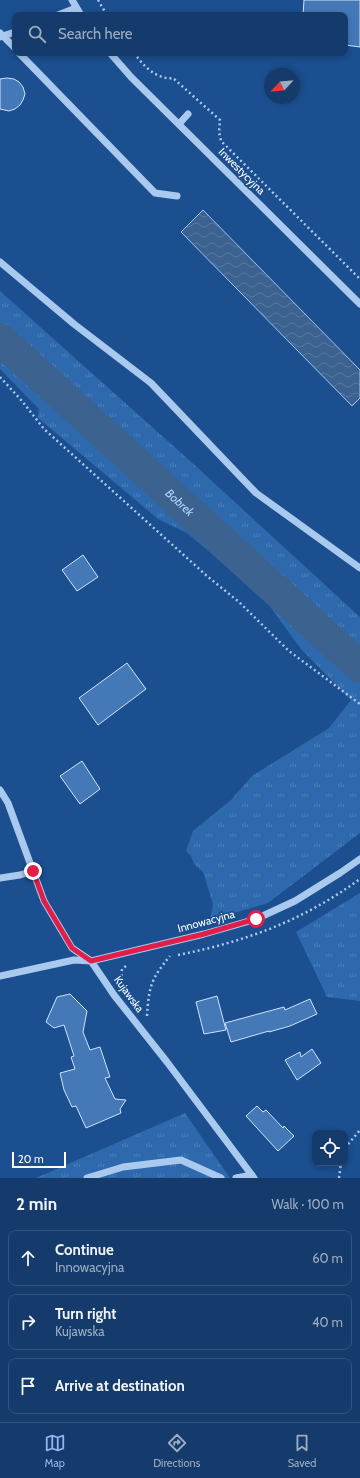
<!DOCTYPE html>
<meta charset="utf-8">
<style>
body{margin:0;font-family:Cabin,sans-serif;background:#214673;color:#f1f3f6}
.controls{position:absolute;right:12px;bottom:12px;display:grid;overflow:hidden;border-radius:8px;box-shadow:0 2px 6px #0003}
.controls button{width:36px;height:36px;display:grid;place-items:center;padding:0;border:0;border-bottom:1px solid #33557e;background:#143b6b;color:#f1f3f6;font:20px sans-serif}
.compass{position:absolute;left:264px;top:68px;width:36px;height:36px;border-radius:50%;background:#143b6b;box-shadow:0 2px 6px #0003;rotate:244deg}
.scale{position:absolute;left:12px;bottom:10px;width:54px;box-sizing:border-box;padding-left:4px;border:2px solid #fff;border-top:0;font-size:11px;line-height:14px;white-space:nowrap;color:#fff;-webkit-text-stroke:3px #1b4f8f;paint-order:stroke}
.stop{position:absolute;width:12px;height:12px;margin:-9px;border:3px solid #e11d48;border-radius:50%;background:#fff}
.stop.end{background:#e11d48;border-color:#fff;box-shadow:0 1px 4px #0008}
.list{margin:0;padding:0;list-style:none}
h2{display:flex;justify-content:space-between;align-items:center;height:52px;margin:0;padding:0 16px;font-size:17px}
h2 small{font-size:13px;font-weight:400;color:#9dadc1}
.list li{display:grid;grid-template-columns:26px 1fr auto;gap:12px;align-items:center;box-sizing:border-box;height:56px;margin:0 8px 8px;padding:0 8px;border:1px solid #33557e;border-radius:8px}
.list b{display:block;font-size:15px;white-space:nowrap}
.list p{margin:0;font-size:13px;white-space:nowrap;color:#9dadc1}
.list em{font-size:13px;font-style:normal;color:#9dadc1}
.icon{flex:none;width:22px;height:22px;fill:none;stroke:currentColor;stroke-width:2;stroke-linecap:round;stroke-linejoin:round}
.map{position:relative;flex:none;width:360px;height:1178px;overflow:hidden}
.search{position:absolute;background:#143b6b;box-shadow:0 2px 6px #0003;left:12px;right:12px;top:12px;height:44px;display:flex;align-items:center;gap:10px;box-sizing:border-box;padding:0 14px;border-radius:8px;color:#9dadc1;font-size:15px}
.sheet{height:244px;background:#143b6b}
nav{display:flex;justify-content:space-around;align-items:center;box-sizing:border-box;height:56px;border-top:1px solid #33557e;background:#143b6b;font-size:11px;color:#9dadc1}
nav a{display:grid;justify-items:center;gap:2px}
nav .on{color:#95b2f1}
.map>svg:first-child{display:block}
.grass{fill:url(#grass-tufts)}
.water{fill:url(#water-waves);stroke:#9cc4f0}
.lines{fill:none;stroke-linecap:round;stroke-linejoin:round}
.river{stroke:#3c6290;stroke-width:32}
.building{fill:#4478b7;stroke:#cfe3fa}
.path{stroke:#a9c9ee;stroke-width:2.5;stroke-dasharray:2 3;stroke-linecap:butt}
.minor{stroke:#a9c9ee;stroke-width:7}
.route{stroke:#e11d48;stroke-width:5}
.labels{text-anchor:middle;stroke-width:3.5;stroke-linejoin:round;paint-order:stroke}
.street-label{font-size:11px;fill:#fff;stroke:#1b4f8f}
.water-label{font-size:12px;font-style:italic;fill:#b5d3f5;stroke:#1b4f8f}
</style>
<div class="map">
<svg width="360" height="1178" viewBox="0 0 360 1178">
<defs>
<pattern id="grass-tufts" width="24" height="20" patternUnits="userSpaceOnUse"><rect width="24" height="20" fill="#2e69ad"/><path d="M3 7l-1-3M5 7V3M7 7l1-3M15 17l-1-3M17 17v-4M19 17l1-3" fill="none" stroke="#4d80b9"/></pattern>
<pattern id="water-waves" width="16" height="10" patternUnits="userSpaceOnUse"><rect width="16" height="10" fill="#3c6290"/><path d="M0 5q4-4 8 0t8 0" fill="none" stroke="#597aa1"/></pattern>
</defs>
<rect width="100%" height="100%" fill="#1b4f8f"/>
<path class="grass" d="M0 291 189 460 360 617V833L268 903 210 920 213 904 203 872 194 864 191 856 186 851 193 831 231 800 252 776 329 728 351 700 301 649 263 597 187 533 158 519 38 418 39 409 0 369Z
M360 893V1001L327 997 296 932Z
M185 1113 230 1178H36Z"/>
<path class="water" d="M203 210 360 370V398L352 406 181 232Z"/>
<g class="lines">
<path class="river" id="s1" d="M0 339 360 667"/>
</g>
<path class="building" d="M304 0H360V47L345 45V15H303Z
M7 78 14 79 19 82 23 87 25 94 23 100 20 105 15 109 9 111 0 109V79Z
M83 555 98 577 77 591 62 570Z
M127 663 146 689 98 725 79 698Z
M82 761 100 789 80 804 60 776Z
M70 994 87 1011 83 1032 90 1050 100 1047 110 1077 105 1078 115 1099 126 1100 120 1109 121 1113 86 1128 76 1106 72 1107 64 1090 60 1073 75 1069 71 1057 74 1056 64 1025 54 1028 46 1022 57 997Z
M217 996 226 1030 204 1034 196 1002Z
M310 999 317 1014 290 1026 269 1032V1031L231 1042 225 1023 284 1007 285 1010Z
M312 1049 321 1063 297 1080 285 1060 300 1052 301 1057Z
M257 1106 263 1112 266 1110 283 1128 284 1126 294 1136 278 1151 246 1116Z"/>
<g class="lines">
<path class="path" d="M98 0 107 15
M134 53C143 65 156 80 173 78L220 120 219 132 221 141 360 279
M0 377 22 401 44 429 207 576 239 602 289 651 360 704
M178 955C247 941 302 921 360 879
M121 981 122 969 126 966
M147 1016C149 986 151 979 170 956
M345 1148 360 1130
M339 1178 341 1163"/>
<path class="minor" d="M72 0 81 15
M58 15 76 8
M0 33 15 48
M0 37 15 32
M19 53 155 193 177 196
M110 53 131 77 360 304
M179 124 188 114
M0 262 74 324 151 383 256 493 360 568
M0 790 8 803 44 901 72 948 91 961 114 995 167 1062 254 1178
M0 878 20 875 33 871
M0 976 74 960 91 961 204 934 256 919 295 901 340 873 360 859
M87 1178 123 1167 181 1160 221 1178
M236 1178 252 1175"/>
</g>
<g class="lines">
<path class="route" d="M33 871 44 901 72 948 91 961 204 934 256 919"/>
</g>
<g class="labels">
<g class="street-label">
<text transform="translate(242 171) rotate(45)" y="4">Inwestycyjna</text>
<text transform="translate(206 921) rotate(-15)" y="4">Innowacyjna</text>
<text transform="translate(129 994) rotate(54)" y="4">Kujawska</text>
</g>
<g class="water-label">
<text dy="4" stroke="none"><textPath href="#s1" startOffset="243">Bobrek</textPath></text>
</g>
</g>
</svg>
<div class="controls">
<button><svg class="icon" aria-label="locate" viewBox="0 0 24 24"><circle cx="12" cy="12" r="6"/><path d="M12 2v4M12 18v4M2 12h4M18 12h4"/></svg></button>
</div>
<svg class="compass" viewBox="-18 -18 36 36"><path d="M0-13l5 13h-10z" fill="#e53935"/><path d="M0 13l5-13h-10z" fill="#9dadc1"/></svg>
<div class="scale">20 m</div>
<div class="stop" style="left:256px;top:919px"></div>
<div class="stop end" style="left:33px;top:871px"></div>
<div class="search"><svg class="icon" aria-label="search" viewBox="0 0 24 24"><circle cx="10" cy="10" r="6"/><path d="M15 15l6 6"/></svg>Search here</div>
</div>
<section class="sheet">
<h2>2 min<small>Walk · 100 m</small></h2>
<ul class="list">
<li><svg class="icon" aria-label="ahead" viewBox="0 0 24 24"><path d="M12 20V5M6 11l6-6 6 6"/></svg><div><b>Continue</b><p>Innowacyjna</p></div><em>60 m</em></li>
<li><svg class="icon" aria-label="right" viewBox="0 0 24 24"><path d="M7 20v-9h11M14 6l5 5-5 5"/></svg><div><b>Turn right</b><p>Kujawska</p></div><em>40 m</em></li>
<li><svg class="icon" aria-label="arrive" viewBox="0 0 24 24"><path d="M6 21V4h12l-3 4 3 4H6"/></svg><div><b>Arrive at destination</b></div></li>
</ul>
</section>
<nav>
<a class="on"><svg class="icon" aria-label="map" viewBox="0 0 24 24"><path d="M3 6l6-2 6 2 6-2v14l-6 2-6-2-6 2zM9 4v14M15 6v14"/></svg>Map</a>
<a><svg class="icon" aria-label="directions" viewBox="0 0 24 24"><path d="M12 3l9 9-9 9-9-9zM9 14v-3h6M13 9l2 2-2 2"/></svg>Directions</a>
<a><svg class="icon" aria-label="saved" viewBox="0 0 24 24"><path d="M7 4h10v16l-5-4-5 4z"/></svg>Saved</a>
</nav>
